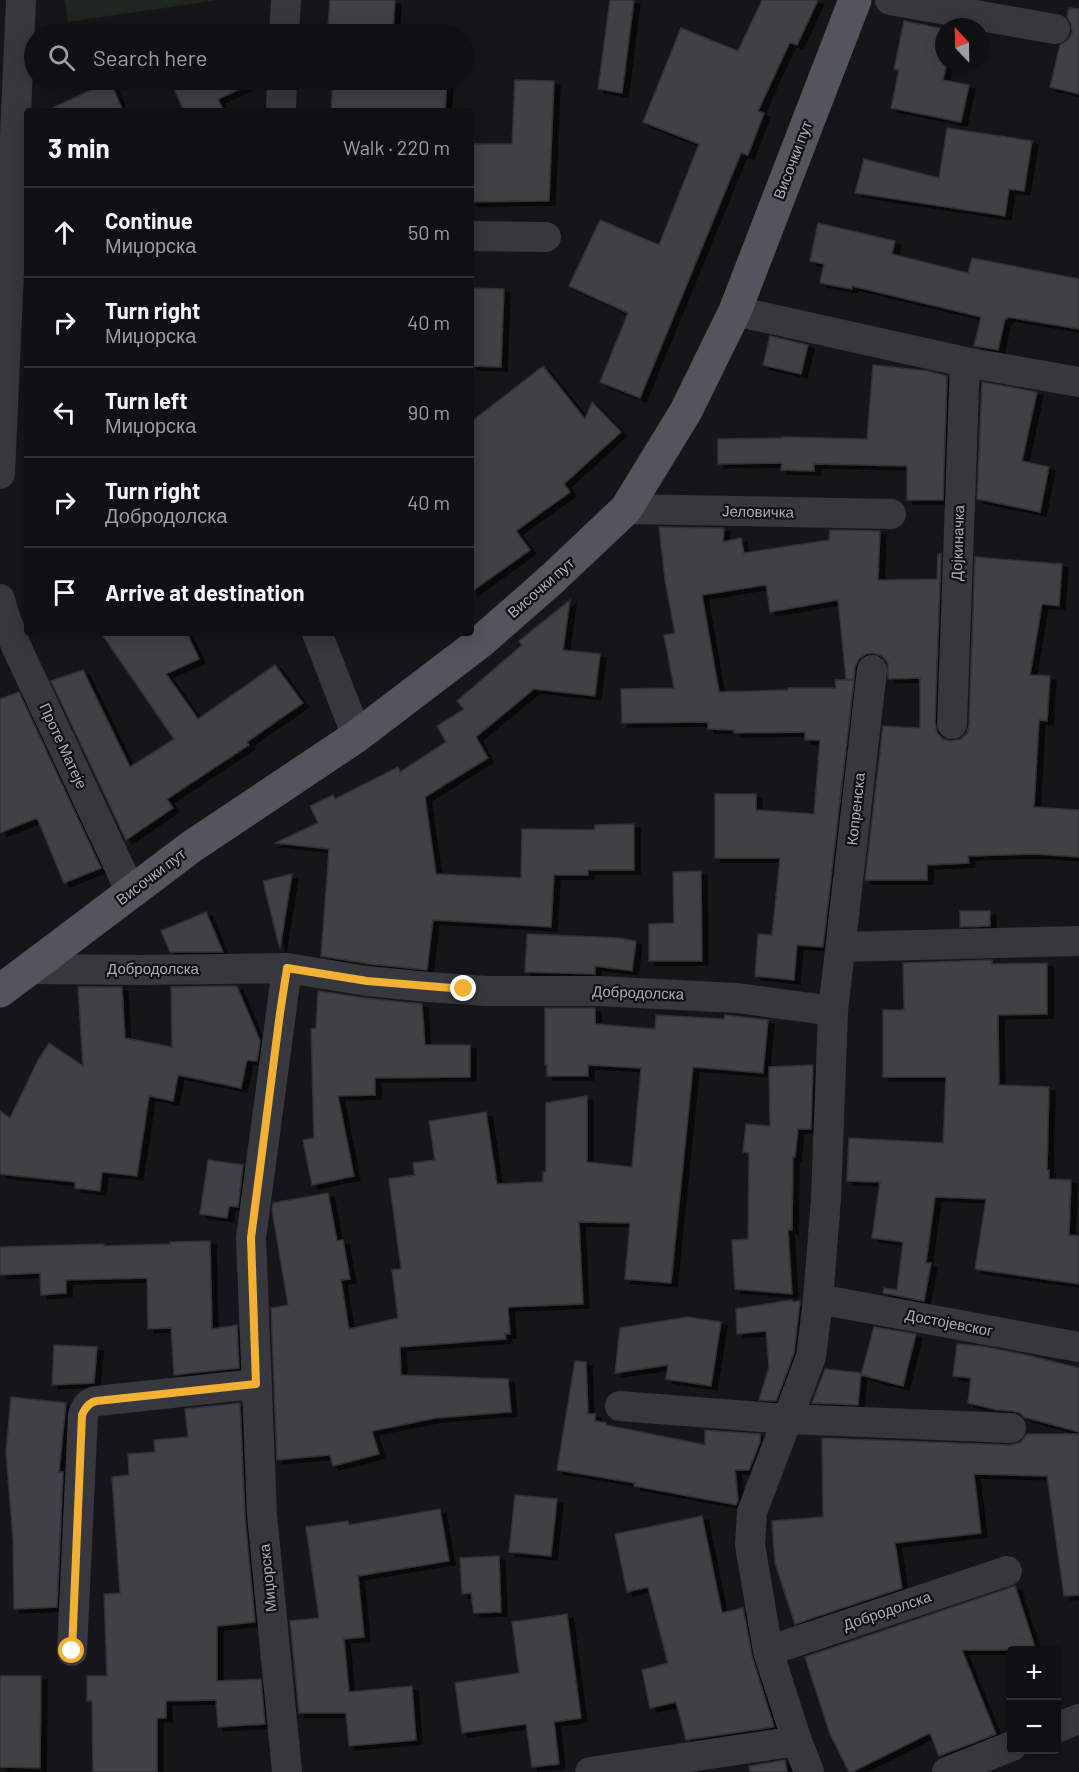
<!DOCTYPE html>
<meta charset="utf-8">
<style>
body{margin:0;font-family:Barlow,sans-serif;background:#19191b;color:#f1f3f6}
.controls{position:absolute;right:18px;bottom:18px;display:grid;overflow:hidden;border-radius:6px;box-shadow:0 3px 15px #0003}
.controls button{width:54px;height:54px;display:grid;place-items:center;padding:0;border:0;border-bottom:2px solid #303032;background:#101012;color:#f1f3f6;font:30px sans-serif}
.compass{position:absolute;left:935px;top:18px;width:54px;height:54px;border-radius:50%;background:#101012;box-shadow:0 3px 15px #0003;rotate:338deg}
.stop{position:absolute;width:18px;height:18px;margin:-14px;border:4px solid #f2b134;border-radius:50%;background:#fff}
.stop.end{background:#f2b134;border-color:#fff;box-shadow:0 2px 6px #0008}
.list{margin:0;padding:0;list-style:none}
h2{display:flex;justify-content:space-between;align-items:center;height:78px;margin:0;padding:0 24px;font-size:26px}
h2 small{font-size:20px;font-weight:400;color:#9c9d9f}
.list li{display:grid;grid-template-columns:39px 1fr auto;gap:18px;align-items:center;box-sizing:border-box;height:90px;padding:0 24px;border-top:2px solid #303032}
.list b{display:block;font-size:22px;white-space:nowrap}
.list p{margin:0;font-size:20px;white-space:nowrap;color:#9c9d9f}
.list em{font-size:20px;font-style:normal;color:#9c9d9f}
.icon{flex:none;width:33px;height:33px;fill:none;stroke:currentColor;stroke-width:2;stroke-linecap:round;stroke-linejoin:round}
.map{position:relative;flex:none;width:1079px;height:1772px;overflow:hidden}
.search{position:absolute;background:#101012;box-shadow:0 3px 15px #0003;left:24px;top:24px;width:450px;height:66px;display:flex;align-items:center;gap:15px;box-sizing:border-box;padding:0 21px;border-radius:33px;color:#9c9d9f;font-size:22px}
.panel{position:absolute;background:#101012;box-shadow:0 3px 15px #0003;left:24px;top:108px;width:450px;height:528px;border-radius:6px}
.map>svg:first-child{display:block}
.green{fill:#1e261f}
.building{fill:#404145;stroke:#303034;stroke-width:1.5;filter:url(#shadow)}
.lines{fill:none;stroke-linecap:round;stroke-linejoin:round}
.minor{stroke:#37383d;stroke-width:30}
.major{stroke:#53555c;stroke-width:33}
.route{stroke:#f2b134;stroke-width:8}
.labels{text-anchor:middle;stroke-width:4.5;stroke-linejoin:round;paint-order:stroke}
.street-label{font-size:15px;fill:#a8adb8;stroke:#111113}
</style>
<div class="map">
<svg width="1079" height="1772" viewBox="0 0 1079 1772">
<defs>
<filter id="shadow"><feDropShadow dx="6" dy="4" stdDeviation="0" flood-color="#0009"/></filter>
</defs>
<rect width="100%" height="100%" fill="#161618"/>
<path class="green" d="M65 0H218L68 22Z"/>
<path class="building" d="M330 0H395L393 31 328 27Z
M610 0H634L622 93 598 89Z
M762 0H818L797 45 790 42 758 111 764 113 748 155 741 153 640 398 600 382 628 313 569 286 600 220 659 245 699 144 643 122 681 28 738 51Z
M1069 8 1079 9V94L1050 87 1060 45 1068 40 1072 33 1071 24 1067 17Z
M904 21 944 29V63H947L943 80 969 85 961 122 891 108 899 70 894 69Z
M400 29 448 31V34H399Z
M170 80H260L218 99 224 111H184Z
M333 80H447L445 111H331Z
M515 80 554 81 549 201 471 202V144H512Z
M110 81 123 111H46Z
M947 128 1032 141 1024 191 1009 189 1005 216 855 193 864 159 939 178Z
M818 223 895 241 892 254 968 273 972 258 1079 279V329L1008 317 1007 319H1005L998 350 974 346 981 317 852 286V289L820 283 824 264 810 261Z
M471 288 504 289 501 367 471 366Z
M770 336 808 345 801 374 763 365Z
M873 365 928 371 947 376 943 500H907V466L814 464V471L781 470 782 463 718 464V439L782 438V437L867 439Z
M543 366 585 419 592 402 621 432 564 484 570 492 516 531 530 550 471 592V422Z
M982 382 1037 392 1022 461 1049 467 1040 512 977 499Z
M659 527 724 528 723 542 741 538 744 553 829 540 830 530 880 531 878 580 937 579 938 554H941L935 723 937 733 943 739 951 741 961 739 967 733 969 725 975 557 1062 564 1059 606 1042 604 1030 675 1050 676 1047 721 1039 720 1034 807 1079 810V857L1035 854 968 856 969 863 927 865V880H865L883 726 920 728V678L888 679V663L882 656 873 653 866 654 859 659 855 667 854 679H846L838 600 770 612 766 585 702 595 719 692 788 690V688H836L835 680H854L823 947 797 945 794 980 755 976 758 934 772 935 780 858H715V794H756V810L814 814 820 740H805V732L734 733V730L708 729V722L622 723 621 689 674 688 664 635 675 633 665 580Z
M570 600 563 650 600 654 595 696 534 689 476 737 488 758 425 797 436 874 521 878 522 829 595 830V825L634 824V870H588V875H554L551 927 433 920 427 970 369 964 321 956 329 849 275 843 318 823 310 806 333 795 335 799 398 767 400 772 446 742 437 726 464 709 457 701 522 645 519 641Z
M101 633H187L199 659 166 674 198 719 275 665 303 703 247 742 249 745 167 799 173 808 126 840 51 681 83 670 130 767 174 739Z
M19 692 101 868 64 883 37 818 0 833V699Z
M701 871 702 961H649V924L674 923 673 872Z
M292 874 280 949 263 881Z
M960 911H990V926L960 927Z
M206 912 223 952H170L161 931Z
M527 934 618 938 636 941 632 971 595 966V974L525 972Z
M992 960V964L1047 963V1014L998 1015 999 1085 1049 1087 1047 1170H1049V1179L1071 1180 1069 1235 1079 1236V1284L975 1269 986 1199 935 1197 926 1263H931L924 1301 883 1293 884 1288 897 1290 903 1242 872 1238 880 1182 847 1181 849 1138 943 1143 946 1077H883V1010H904L903 963Z
M237 986 260 1041 257 1061 247 1060 241 1088 178 1075 173 1101 149 1096 137 1176 102 1172 100 1191 75 1188V1182L0 1174V1111L10 1118 38 1060 49 1043 83 1066 78 987H122L125 1038 172 1047 171 987Z
M318 991 365 998 422 1004 425 1045H470V1077L375 1078V1095L338 1096 354 1176 312 1185 303 1140 314 1138 311 1029 316 1028Z
M545 1008H595V1024L655 1029 656 1015 724 1019 725 1015 768 1020 763 1073 693 1067 671 1283 625 1279 630 1223 579 1222 583 1304 508 1307 510 1334H505L506 1339 400 1347 401 1375 508 1379 511 1412 436 1418 372 1431 379 1454 333 1466 330 1455 277 1460 271 1308 288 1305 272 1210 273 1203 328 1193 337 1241 343 1240 350 1279 341 1280 349 1329 398 1318 392 1270 401 1269 389 1179 415 1175 413 1163 435 1160 429 1121 486 1112 497 1184 543 1182V1172H546V1103L587 1096V1162L632 1167 641 1068 588 1065V1076H547V1065H545Z
M813 1065 811 1129H798L795 1157H793L792 1230H788L792 1294 735 1289 732 1240 748 1239 749 1153 743 1152 746 1124 770 1126 769 1067Z
M208 1160 243 1165 238 1207 229 1206 227 1218 200 1214Z
M210 1241 212 1329 237 1325 239 1368 174 1375 171 1328 148 1329 147 1278 66 1280V1293L41 1295 40 1273 0 1275V1247L104 1244V1246L171 1244 170 1242Z
M792 1300V1302L800 1301 794 1353 776 1401 759 1400 769 1367 766 1331 737 1334 736 1309Z
M687 1317 721 1322 711 1386 666 1379 668 1365 615 1373 620 1328Z
M874 1327 916 1334 903 1386 861 1375Z
M957 1344 980 1346 1027 1355 1079 1368V1432L1024 1417 1020 1413 1012 1411 997 1410 968 1403 971 1378 953 1376Z
M54 1345 97 1347 94 1383 52 1385Z
M575 1361 586 1362 588 1414H595V1421L606 1423V1425L705 1445V1430L760 1434V1442L749 1470H735L738 1500 736 1505 634 1486 635 1483 557 1470Z
M825 1369 861 1373 858 1405 812 1403Z
M11 1397 66 1403 59 1472H63L57 1607 14 1609 13 1540 6 1452Z
M240 1403 245 1517 255 1622 217 1626V1681L261 1679 265 1724 218 1727 216 1700 166 1701V1718H157V1772H93L92 1701H87V1676H107L104 1594 120 1593 112 1477 129 1475 128 1454 155 1452 154 1440 188 1437 185 1409Z
M1027 1434H1079V1595L1064 1596 1047 1476 974 1474 981 1533 895 1543 902 1588 795 1624 775 1563 772 1521 823 1517 822 1438 1010 1445 1020 1443Z
M515 1495 557 1499 551 1556 509 1552Z
M440 1509 449 1561 358 1576 364 1637 344 1639 349 1692 412 1686 416 1740 349 1746 346 1713H299L290 1621 319 1618 306 1527 348 1521 349 1525Z
M702 1516 722 1613 743 1608 752 1656 774 1727 686 1740 676 1702 650 1708 642 1670 668 1663 648 1587 627 1592 615 1534Z
M499 1556 501 1612 474 1613 471 1593 462 1594 460 1558Z
M1015 1586 1036 1650H962L996 1734 939 1756 930 1733 852 1772H849L830 1734 805 1657Z
M567 1614 581 1718 554 1722 559 1764 532 1767 526 1724 462 1733 455 1683 519 1673 512 1622Z
M0 1676H41L40 1768 0 1767Z
M785 1760 787 1772H750L749 1766Z"/>
<g class="lines">
<path class="minor" d="M890 0 1055 29
M284 34 286 0
M281 111 282 80
M471 236 546 237
M735 311 965 362 952 724
M965 362 1079 382
M0 474 21 0
M626 509 891 514
M0 599 4 614 16 646 131 892
M317 633 357 736
M841 947 1079 941
M30 969 143 970 287 968 367 981 428 987 486 991H598L738 998 833 1011
M818 1299 1079 1347
M620 1406 787 1419 1011 1428
M72 1651 83 1415C85 1408 89 1402 97 1401L256 1384
M768 1651 1007 1571
M1056 1728 1079 1719
M287 1772 262 1515 251 1238 287 968
M590 1772 797 1741
M809 1772 797 1741 768 1651 750 1545 752 1512 811 1357 818 1299 826 1199 833 1011 872 670
M947 1772 1012 1746"/>
<path class="major" d="M0 991 191 847 357 736 479 643 552 579 626 509 686 411 735 311 855 0"/>
</g>
<g class="lines">
<path class="route" d="M72 1651 82 1415C85 1408 89 1402 97 1401L256 1384 251 1238 280 1013 287 968 367 981 464 989"/>
</g>
<g class="labels">
<g class="street-label">
<text transform="translate(793 160) rotate(-69)" y="5">Височки пут</text>
<text transform="translate(758 512) rotate(1)" y="5">Јеловичка</text>
<text transform="translate(958 543) rotate(-88)" y="5">Дојкиначка</text>
<text transform="translate(541 588) rotate(-41)" y="5">Височки пут</text>
<text transform="translate(63 746) rotate(65)" y="5">Проте Матеје</text>
<text transform="translate(856 809) rotate(-84)" y="5">Копренска</text>
<text transform="translate(151 877) rotate(-37)" y="5">Височки пут</text>
<text x="153" y="974">Добродолска</text>
<text transform="translate(638 993) rotate(2)" y="5">Добродолска</text>
<text transform="translate(949 1323) rotate(11)" y="5">Достојевског</text>
<text transform="translate(268 1578) rotate(-96)" y="5">Миџорска</text>
<text transform="translate(887 1611) rotate(-19)" y="5">Добродолска</text>
</g>
</g>
</svg>
<div class="controls">
<button>+</button>
<button>−</button>
</div>
<svg class="compass" viewBox="-18 -18 36 36"><path d="M0-13l5 13h-10z" fill="#e53935"/><path d="M0 13l5-13h-10z" fill="#9c9d9f"/></svg>
<div class="stop" style="left:72px;top:1651px"></div>
<div class="stop end" style="left:464px;top:989px"></div>
<div class="search"><svg class="icon" aria-label="search" viewBox="0 0 24 24"><circle cx="10" cy="10" r="6"/><path d="M15 15l6 6"/></svg>Search here</div>
<section class="panel">
<h2>3 min<small>Walk · 220 m</small></h2>
<ul class="list">
<li><svg class="icon" aria-label="ahead" viewBox="0 0 24 24"><path d="M12 20V5M6 11l6-6 6 6"/></svg><div><b>Continue</b><p>Миџорска</p></div><em>50 m</em></li>
<li><svg class="icon" aria-label="right" viewBox="0 0 24 24"><path d="M7 20v-9h11M14 6l5 5-5 5"/></svg><div><b>Turn right</b><p>Миџорска</p></div><em>40 m</em></li>
<li><svg class="icon" aria-label="left" viewBox="0 0 24 24"><path d="M17 20v-9H6M10 6l-5 5 5 5"/></svg><div><b>Turn left</b><p>Миџорска</p></div><em>90 m</em></li>
<li><svg class="icon" aria-label="right" viewBox="0 0 24 24"><path d="M7 20v-9h11M14 6l5 5-5 5"/></svg><div><b>Turn right</b><p>Добродолска</p></div><em>40 m</em></li>
<li><svg class="icon" aria-label="arrive" viewBox="0 0 24 24"><path d="M6 21V4h12l-3 4 3 4H6"/></svg><div><b>Arrive at destination</b></div></li>
</ul>
</section>
</div>
